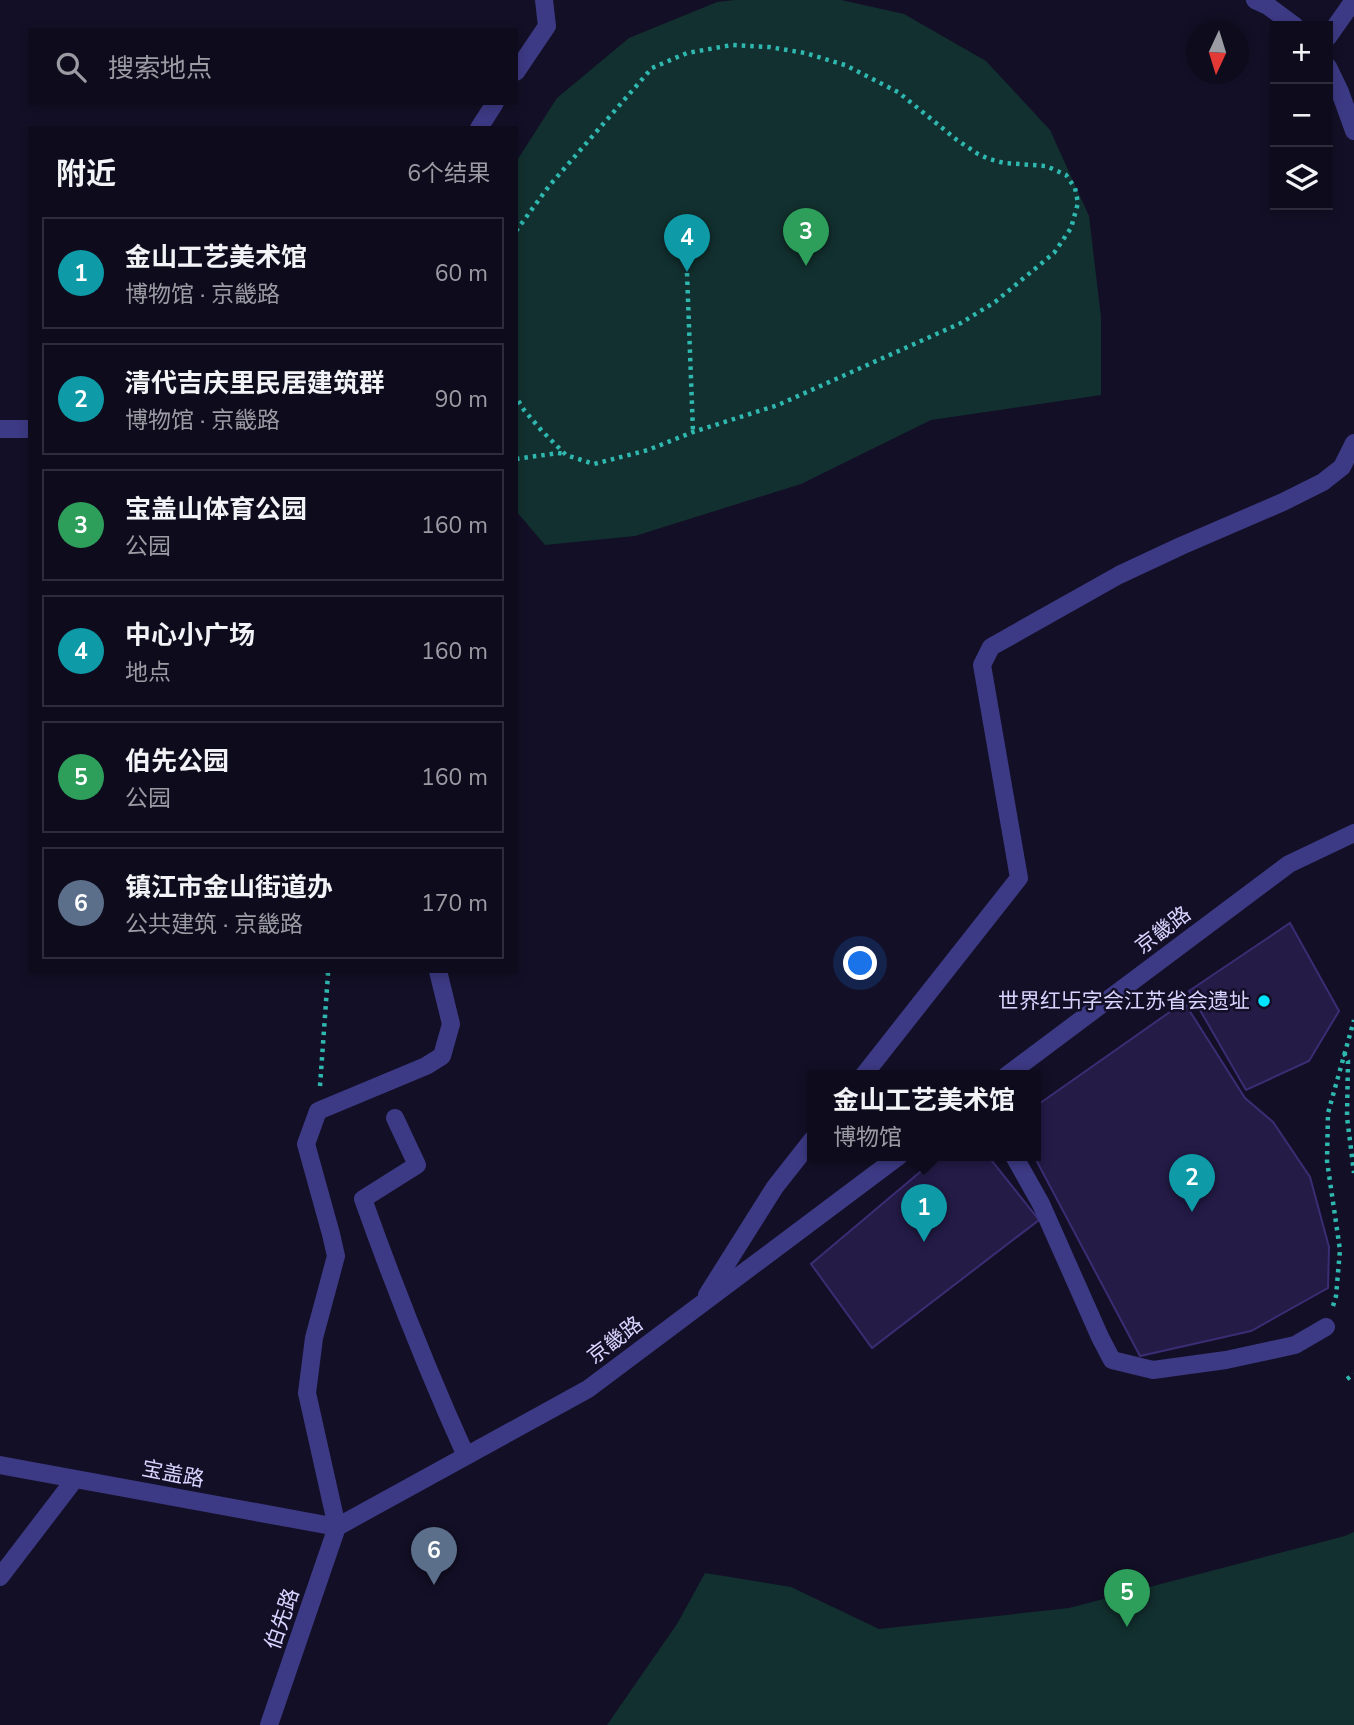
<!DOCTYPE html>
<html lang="zh">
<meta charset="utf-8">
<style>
body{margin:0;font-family:"Nunito Sans","Noto Sans SC",sans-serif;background:#1c1929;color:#f1f3f6}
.controls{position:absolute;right:21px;top:21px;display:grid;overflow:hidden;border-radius:0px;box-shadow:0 4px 10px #0003}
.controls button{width:63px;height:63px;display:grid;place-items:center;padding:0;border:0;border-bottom:2px solid #2e2b3b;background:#0e0b1c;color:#f1f3f6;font:35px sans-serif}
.compass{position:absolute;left:1186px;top:21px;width:63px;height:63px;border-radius:50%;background:#0e0b1c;box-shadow:0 4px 10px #0003;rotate:184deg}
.you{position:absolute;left:861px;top:964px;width:24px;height:24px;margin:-18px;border:5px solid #fff;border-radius:50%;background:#1a73e8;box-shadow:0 0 0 10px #1a73e833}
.badge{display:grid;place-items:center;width:46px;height:46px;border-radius:50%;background:#8c9099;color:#fff;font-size:23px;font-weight:700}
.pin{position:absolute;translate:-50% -58px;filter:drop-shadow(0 2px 4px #0008)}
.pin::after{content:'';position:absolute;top:37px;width:24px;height:21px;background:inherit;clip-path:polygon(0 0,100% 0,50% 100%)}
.popup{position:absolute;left:807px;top:1070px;width:234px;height:91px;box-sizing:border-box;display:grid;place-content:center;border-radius:0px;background:#0e0b1c;filter:drop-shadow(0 2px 5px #0005);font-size:23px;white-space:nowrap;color:#9b9ba3}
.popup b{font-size:26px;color:#f1f3f6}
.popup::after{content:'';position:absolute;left:50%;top:100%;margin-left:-14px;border:14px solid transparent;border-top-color:#0e0b1c}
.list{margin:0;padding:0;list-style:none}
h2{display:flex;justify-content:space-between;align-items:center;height:91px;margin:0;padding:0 28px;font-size:30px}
h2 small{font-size:23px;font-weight:400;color:#9b9ba3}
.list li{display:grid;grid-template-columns:46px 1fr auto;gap:21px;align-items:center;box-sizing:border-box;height:112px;margin:0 14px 14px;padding:0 14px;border:2px solid #2e2b3b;border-radius:0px}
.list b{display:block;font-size:26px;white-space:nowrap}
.list p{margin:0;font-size:23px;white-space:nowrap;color:#9b9ba3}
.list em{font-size:23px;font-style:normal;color:#9b9ba3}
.icon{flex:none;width:38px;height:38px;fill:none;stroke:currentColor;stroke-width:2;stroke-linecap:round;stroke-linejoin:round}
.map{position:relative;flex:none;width:1354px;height:1725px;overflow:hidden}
.search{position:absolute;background:#0e0b1c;box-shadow:0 4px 10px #0003;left:28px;top:28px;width:490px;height:77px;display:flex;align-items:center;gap:18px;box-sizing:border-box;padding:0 24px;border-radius:0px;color:#9b9ba3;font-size:26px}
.panel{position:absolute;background:#0e0b1c;box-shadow:0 4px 10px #0003;left:28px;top:126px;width:490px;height:847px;border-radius:0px}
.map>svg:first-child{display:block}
.green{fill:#12302f}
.building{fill:#241b47;stroke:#3b2d73;stroke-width:2}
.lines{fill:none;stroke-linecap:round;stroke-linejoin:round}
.path{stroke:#2fb8b0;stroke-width:4.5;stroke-dasharray:3.5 5;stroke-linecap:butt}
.minor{stroke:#3d3a85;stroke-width:18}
.poi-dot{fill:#00e5ff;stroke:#130f26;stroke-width:2.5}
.labels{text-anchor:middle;stroke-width:5;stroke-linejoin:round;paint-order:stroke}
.street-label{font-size:21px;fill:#d9d4ff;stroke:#130f26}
.poi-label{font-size:21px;fill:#d9d4ff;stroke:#130f26;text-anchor:end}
</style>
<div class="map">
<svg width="1354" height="1725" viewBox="0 0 1354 1725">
<rect width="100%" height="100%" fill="#130f26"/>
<path class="green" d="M735 0H841L904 14 986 61 1050 130 1089 216 1101 317V395L931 420 801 484 635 536 545 545 516 511V162L557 98 629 38 717 2Z
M1354 1532V1725H607L677 1624 705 1573 791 1587 879 1629 1069 1608 1345 1536Z"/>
<path class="building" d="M1290 923 1339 1011 1309 1061 1246 1090 1189 991Z
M1184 1002 1245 1098 1273 1122 1310 1177 1329 1247 1328 1288 1251 1331 1140 1356 1034 1156H1036V1106Z
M939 1156H988L1039 1220 872 1348 811 1264Z"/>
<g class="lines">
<path class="path" d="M516 231 549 186 652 68 687 53 732 45 769 47 805 53 845 65 898 92 957 140 978 154 989 159 1004 163 1046 166 1066 175 1075 188 1078 203 1071 228 1054 253 995 302 961 323 778 405 693 432 648 450 594 464 566 455 542 431 524 410 516 397
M687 273 693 432
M516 459 558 453 564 454
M1344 1053 1348 1061 1347 1117 1354 1173
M320 1086 328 974 326 971
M1333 1306 1336 1296 1340 1250 1327 1161 1328 1113 1354 1020
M1347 1379 1354 1374"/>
<path class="minor" d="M1255 0 1268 6 1295 26
M1328 37 1354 0
M1328 67 1340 92 1354 131
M516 72 547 26 544 0
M479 128 495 103
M0 429H30
M863 1076 1019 878 982 665 991 647 1119 575 1181 546 1283 502 1323 482 1342 467 1354 443
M1006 1076 1289 864 1354 833
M395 1118 417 1165 363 1199C394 1286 428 1372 466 1456
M1014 1156 1041 1204 1100 1337 1112 1360 1153 1370 1226 1360 1295 1345 1326 1327
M707 1295 775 1187 812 1140
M0 1465 337 1527
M337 1527 588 1389 899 1156
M337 1527 307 1393 314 1338 336 1256 331 1234 306 1144 318 1111 426 1066 442 1056 451 1024 438 971
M0 1577 75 1479
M269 1725 337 1527"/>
</g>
<circle class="poi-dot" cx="1264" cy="1001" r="7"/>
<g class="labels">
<g class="street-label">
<text transform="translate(1163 930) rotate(-37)" y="7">京畿路</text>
<text transform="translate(615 1340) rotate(-37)" y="7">京畿路</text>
<text transform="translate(173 1474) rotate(11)" y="7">宝盖路</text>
<text transform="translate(282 1619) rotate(-71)" y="7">伯先路</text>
</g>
<g class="poi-label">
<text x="1250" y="1008">世界红卐字会江苏省会遗址</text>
</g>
</g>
</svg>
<div class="controls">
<button>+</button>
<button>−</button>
<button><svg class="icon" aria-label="layers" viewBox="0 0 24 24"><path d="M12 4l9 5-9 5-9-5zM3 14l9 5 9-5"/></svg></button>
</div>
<svg class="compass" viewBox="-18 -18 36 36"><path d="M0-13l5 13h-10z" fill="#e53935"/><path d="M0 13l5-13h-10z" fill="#9b9ba3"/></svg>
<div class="you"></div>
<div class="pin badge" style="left:924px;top:1242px;background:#0f9aa8">1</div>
<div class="popup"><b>金山工艺美术馆</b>博物馆</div>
<div class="pin badge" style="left:1192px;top:1212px;background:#0f9aa8">2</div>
<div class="pin badge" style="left:806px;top:266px;background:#2e9e5b">3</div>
<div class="pin badge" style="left:687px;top:272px;background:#0f9aa8">4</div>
<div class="pin badge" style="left:1127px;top:1627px;background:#2e9e5b">5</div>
<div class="pin badge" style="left:434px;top:1585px;background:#5c6f8a">6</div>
<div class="search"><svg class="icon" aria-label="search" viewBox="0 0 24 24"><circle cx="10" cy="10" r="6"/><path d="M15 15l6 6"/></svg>搜索地点</div>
<section class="panel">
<h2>附近<small>6个结果</small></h2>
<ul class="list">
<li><span class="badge" style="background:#0f9aa8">1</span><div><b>金山工艺美术馆</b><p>博物馆 · 京畿路</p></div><em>60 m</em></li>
<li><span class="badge" style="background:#0f9aa8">2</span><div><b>清代吉庆里民居建筑群</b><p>博物馆 · 京畿路</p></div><em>90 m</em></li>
<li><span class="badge" style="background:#2e9e5b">3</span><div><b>宝盖山体育公园</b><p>公园</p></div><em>160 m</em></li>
<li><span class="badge" style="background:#0f9aa8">4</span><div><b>中心小广场</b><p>地点</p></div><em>160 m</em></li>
<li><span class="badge" style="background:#2e9e5b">5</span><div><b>伯先公园</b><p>公园</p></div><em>160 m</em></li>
<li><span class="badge" style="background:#5c6f8a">6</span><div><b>镇江市金山街道办</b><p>公共建筑 · 京畿路</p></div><em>170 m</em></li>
</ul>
</section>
</div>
